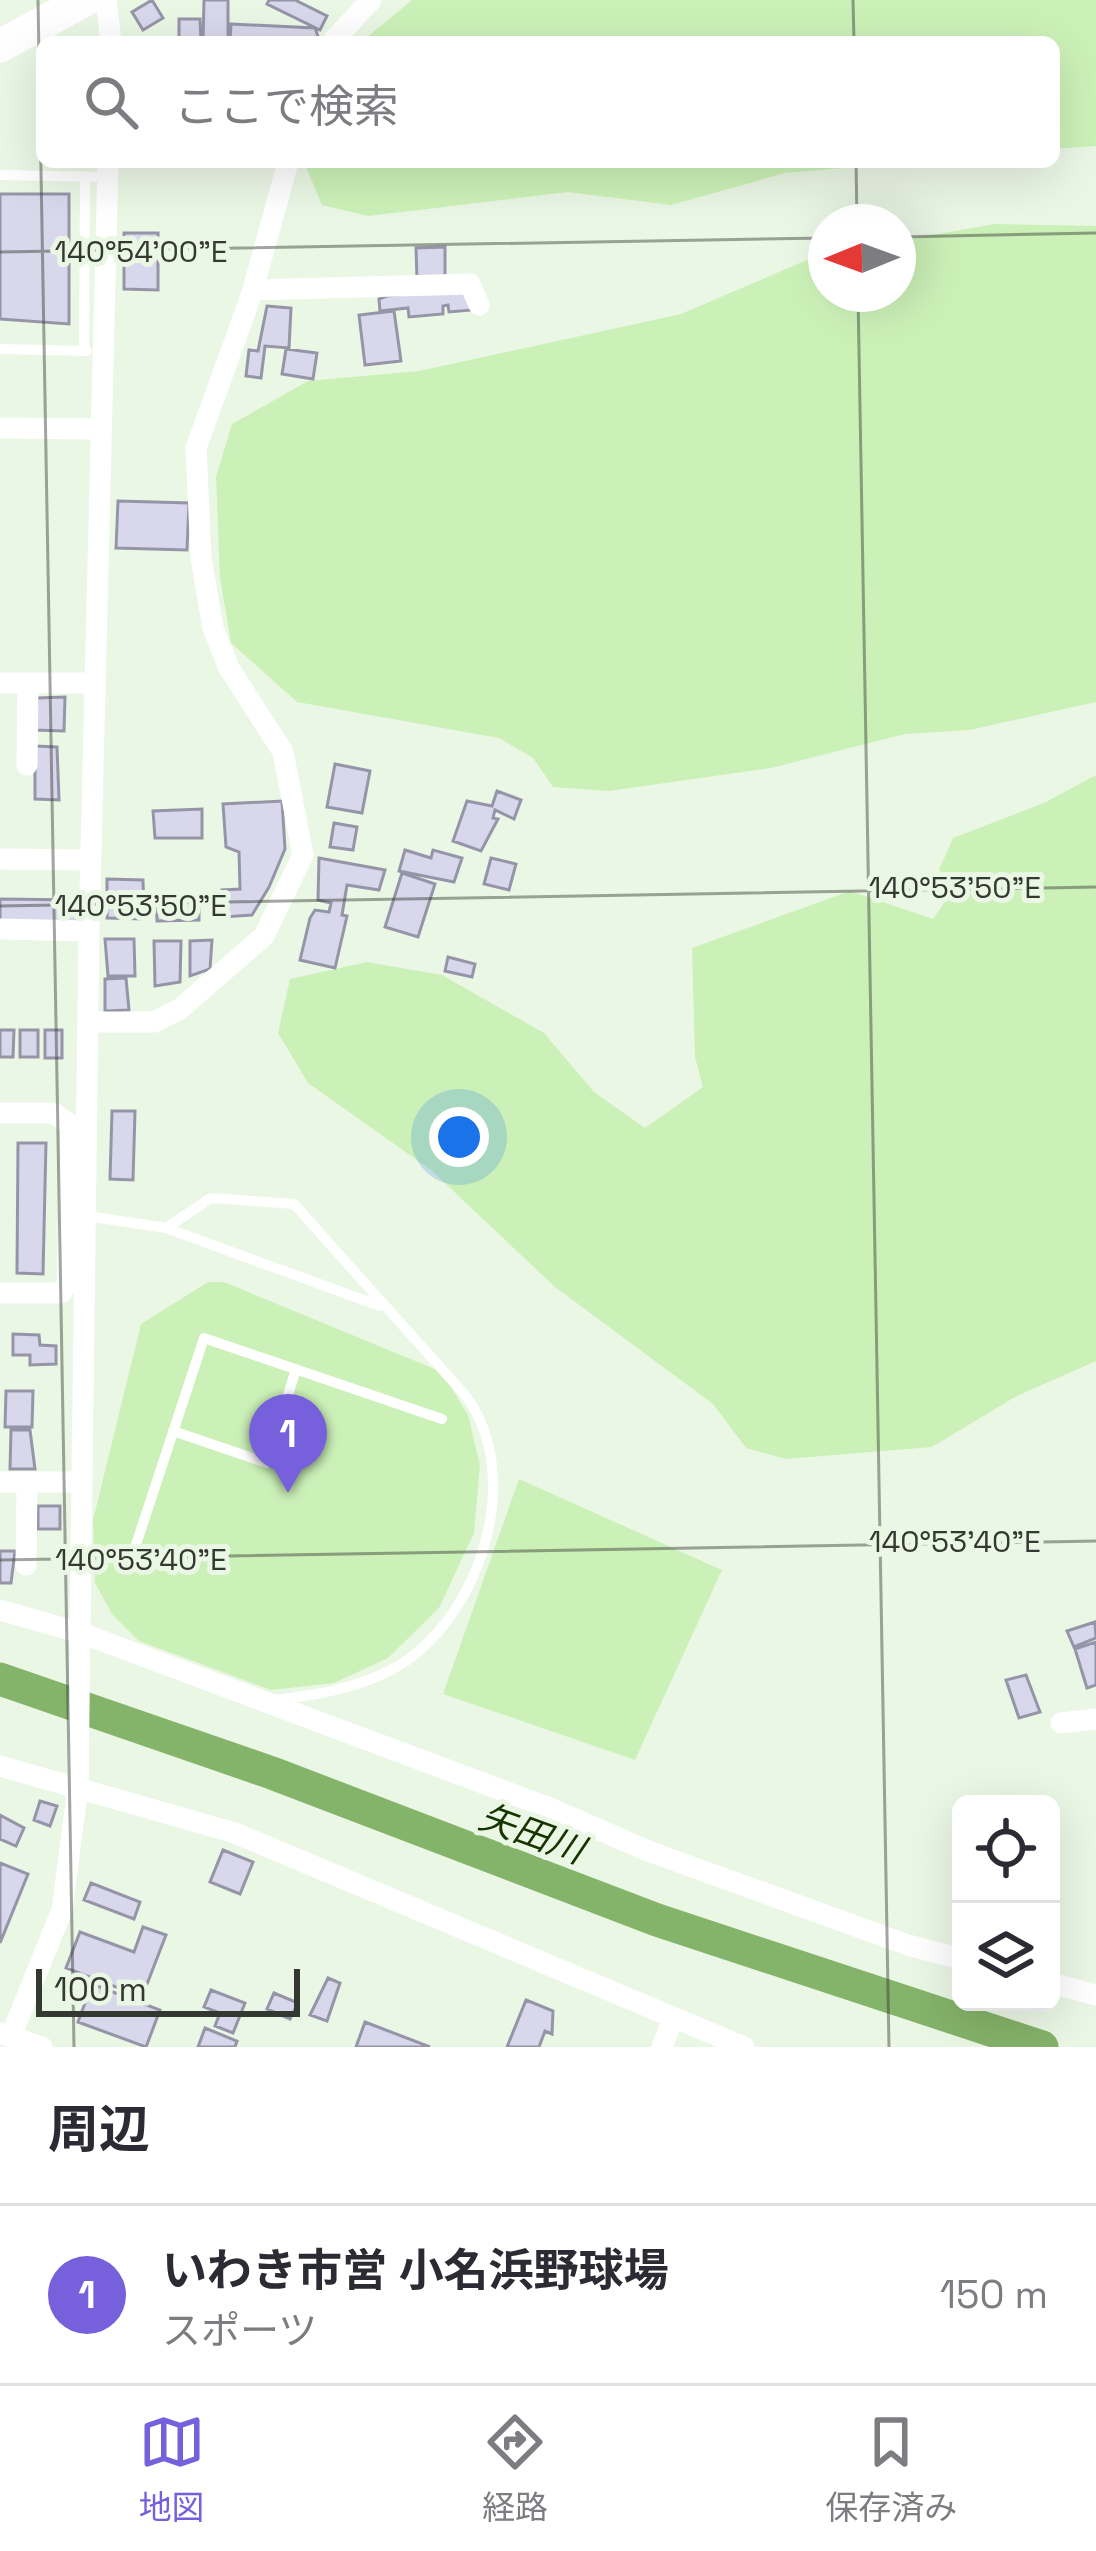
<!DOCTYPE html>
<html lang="ja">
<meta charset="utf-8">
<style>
body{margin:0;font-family:"Space Grotesk","Noto Sans JP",sans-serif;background:#f7f7f7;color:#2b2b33}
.controls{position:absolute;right:36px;bottom:36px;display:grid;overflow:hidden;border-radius:18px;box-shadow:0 12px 48px #0002}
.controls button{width:108px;height:108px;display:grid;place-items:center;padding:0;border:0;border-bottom:3px solid #e1e1e2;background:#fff;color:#2b2b33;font:60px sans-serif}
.compass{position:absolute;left:808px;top:204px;width:108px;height:108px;border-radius:50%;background:#fff;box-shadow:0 12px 48px #0002;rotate:269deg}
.scale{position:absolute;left:36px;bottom:30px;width:264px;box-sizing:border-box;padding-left:12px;border:6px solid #333831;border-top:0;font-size:33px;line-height:42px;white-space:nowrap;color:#333831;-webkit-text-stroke:9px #ebf7e5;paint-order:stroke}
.you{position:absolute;left:459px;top:1137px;width:42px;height:42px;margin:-30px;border:9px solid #fff;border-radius:50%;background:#1a73e8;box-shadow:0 0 0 18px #1a73e833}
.badge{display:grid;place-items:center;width:78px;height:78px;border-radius:50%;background:#7660db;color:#fff;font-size:39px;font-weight:700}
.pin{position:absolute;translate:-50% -99px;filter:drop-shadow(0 3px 6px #0008)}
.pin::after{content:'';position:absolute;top:63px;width:42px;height:36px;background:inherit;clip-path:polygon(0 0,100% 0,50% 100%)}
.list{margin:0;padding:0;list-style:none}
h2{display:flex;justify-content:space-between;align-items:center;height:156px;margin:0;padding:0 48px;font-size:51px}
h2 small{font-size:39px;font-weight:400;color:#7c7c81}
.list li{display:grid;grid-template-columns:78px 1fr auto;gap:36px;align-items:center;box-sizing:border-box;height:180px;padding:0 48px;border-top:3px solid #e1e1e2}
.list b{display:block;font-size:45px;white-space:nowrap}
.list p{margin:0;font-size:39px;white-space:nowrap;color:#7c7c81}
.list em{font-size:39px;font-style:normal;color:#7c7c81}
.icon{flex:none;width:66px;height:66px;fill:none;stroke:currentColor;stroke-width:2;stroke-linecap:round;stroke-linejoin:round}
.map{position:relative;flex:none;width:1096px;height:2047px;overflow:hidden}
.search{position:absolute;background:#fff;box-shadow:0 12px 48px #0002;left:36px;right:36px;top:36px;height:132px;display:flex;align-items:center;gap:30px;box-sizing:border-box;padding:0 42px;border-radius:18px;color:#7c7c81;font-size:45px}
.sheet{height:336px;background:#fff}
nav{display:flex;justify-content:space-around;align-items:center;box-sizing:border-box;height:168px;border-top:3px solid #e1e1e2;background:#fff;font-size:33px;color:#7c7c81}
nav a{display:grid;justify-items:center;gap:6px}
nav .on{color:#7660db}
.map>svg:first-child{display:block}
.green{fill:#ccf1b8}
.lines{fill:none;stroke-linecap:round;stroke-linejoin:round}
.river{stroke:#84b36a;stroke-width:33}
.building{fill:#d8d7eb;stroke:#9695a8;stroke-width:3}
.lane{stroke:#fff;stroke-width:10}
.street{stroke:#fff;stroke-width:21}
.primary{stroke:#fff;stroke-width:33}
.ticks{fill:none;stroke:#333831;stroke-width:3;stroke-opacity:0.45}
.labels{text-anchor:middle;stroke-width:10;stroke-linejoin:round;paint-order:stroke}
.water-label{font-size:36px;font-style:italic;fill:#163400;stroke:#ebf7e5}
.ticks-label{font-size:30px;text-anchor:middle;fill:#333831;stroke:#ebf7e5;stroke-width:10;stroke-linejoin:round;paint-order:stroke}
</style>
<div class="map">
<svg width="1096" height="2047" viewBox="0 0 1096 2047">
<rect width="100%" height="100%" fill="#ebf7e5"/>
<path class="green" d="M412 0H1096V146L1054 149V42H361Z
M304 162H916L785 173 671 205 568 192 368 216 322 205Z
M995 224 1096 226V702L970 730 905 734 771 768 609 791 553 787 533 758 499 738 297 702 231 643 220 578 216 477 232 424 308 381 419 371 681 314 826 252V294H898V241Z
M1096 775V1361L1015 1397 932 1447 786 1459 746 1448 713 1404 555 1287 431 1170 308 1083 278 1033 290 979 367 962 442 975 544 1033 594 1092 645 1128 703 1087 695 1057 692 948 850 891 933 919 953 890 939 870 953 838 1044 803Z
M208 1282H224L442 1372 468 1415 480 1465 474 1533 439 1608 388 1658 334 1683 271 1690 139 1641 112 1614 95 1583 93 1520 141 1324Z
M519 1479 722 1570 635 1760 443 1694Z"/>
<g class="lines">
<path class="river" d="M0 1679 272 1773 657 1920 1042 2047"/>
</g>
<path class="building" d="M152 0 163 18 143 30 132 12Z
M204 0H228V42H203Z
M269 0H295L327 16 320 30 267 4Z
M179 19H200L201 42H179Z
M231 24 315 28 320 42H230Z
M0 194H69V324L0 319Z
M124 233H158V290L124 289Z
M445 247V279L417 280 416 248Z
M470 287 472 310 449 312 448 305 443 306V314L409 317 408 308 380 311 379 299 387 296Z
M267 306 291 308 289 348 265 346 261 378 246 376 249 350 258 351Z
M394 311 401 361 365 365 359 315Z
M286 349 317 353 313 379 282 374Z
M118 501 189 503 187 550 116 548Z
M65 697 64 731 34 730 37 698Z
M35 746 57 747 59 800 35 799Z
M335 764 370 771 362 813 327 807Z
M497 791 521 800 514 819 495 810 493 818 498 819 481 851 453 841 467 801 492 806Z
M282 801 285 849 269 887 252 915 223 917 222 890 240 889 239 852 226 847 223 804Z
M202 809V838H155L153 811Z
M334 823 357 827 353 850 330 847Z
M405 850 431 858 433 850 462 858 454 882 399 871Z
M319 858 385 870 379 890 347 885 342 915 347 916 335 968 300 960 310 918 315 910 329 912 331 903 318 900Z
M491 858 516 864 509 890 484 884Z
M402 873 435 884 418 937 385 927Z
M107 879 143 880 144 919 107 918Z
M199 895V920L157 921 156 898Z
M0 899 77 900V923L0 922Z
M105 939H134L135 976H108Z
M212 940 210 969 190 976V941Z
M154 941H181L180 982 155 986Z
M448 957 475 964 472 977 445 971Z
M126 978 129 1010 105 1011V979Z
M0 1030H14L13 1057H0Z
M20 1030H38V1057H20Z
M45 1030H62V1058H45Z
M112 1111H135L133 1180 110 1179Z
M18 1143H46L43 1274 17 1273Z
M13 1334 39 1335 40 1345 56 1346V1364L30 1365V1355H13Z
M6 1391H33L32 1427H5Z
M11 1430H30L35 1469H10Z
M38 1506H60V1529H38Z
M0 1551H15L11 1583H0Z
M1095 1622 1096 1638 1074 1647 1067 1631Z
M1096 1642V1685L1087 1688 1075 1649Z
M1026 1675 1040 1712 1019 1718 1006 1680Z
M40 1801 57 1806 50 1826 34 1820Z
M0 1815 24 1828 16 1846 0 1839Z
M223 1850 253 1862 240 1894 210 1882Z
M0 1863 28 1874 0 1943Z
M91 1883 140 1902 134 1919 84 1900Z
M143 1927 166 1935 142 1997 66 1968 80 1932 134 1952Z
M328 1978 340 1983 327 2021 310 2015Z
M92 1984 160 2010 146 2047 78 2022Z
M211 1990 245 2003 233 2033 215 2026 220 2013 204 2007Z
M274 1993 298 2003 290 2019 267 2009Z
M526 2000 553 2011 552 2034 545 2031 539 2047H507Z
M365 2022 430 2047H356Z
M205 2028 237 2041 235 2047H198Z"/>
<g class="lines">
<path class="lane" d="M0 175 107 177
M0 349 87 351
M84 351 85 176
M87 1216 166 1228 380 1306
M166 1228 211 1198 294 1204 465 1395C527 1476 479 1624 391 1670 355 1689 314 1695 274 1700
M173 1431 267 1463 296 1369
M128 1569 204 1338 442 1419"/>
<path class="street" d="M106 0 111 42
M332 42 371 0
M253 290 470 284 479 305
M0 428 98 429
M0 683H94
M27 765 28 683
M0 859 90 860
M0 929 89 931
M88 1022H154L180 1009 264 936 303 855 283 752 229 668 213 628 201 558 196 448 252 293 288 162
M0 1113H53L71 1125 67 1284 61 1293H0
M0 1482H79
M26 1565 27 1482
M0 1610 81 1633 547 1807 648 1851 908 1945 961 1959
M1061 1723 1096 1719
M0 1766 235 1833 744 2047
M1051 1983 1096 1995
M0 2033 42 2047
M11 2036 62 1910 78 1787 89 931 108 162
M662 2047 673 2018"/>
<path class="primary" d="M0 46 85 0"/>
</g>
<path class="ticks" d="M38 0 74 2047M853 0 854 42M856 162 857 222M898 237 1096 233M0 252 826 238M858 294 889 2047M0 906 1096 887M0 1560 1096 1541"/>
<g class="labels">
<g class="water-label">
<text transform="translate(532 1833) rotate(20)" y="13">矢田川</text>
</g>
</g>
<g class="ticks-label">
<text x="141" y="262">140°54'00"E</text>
<text x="955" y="898">140°53'50"E</text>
<text x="141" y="916">140°53'50"E</text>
<text x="955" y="1552">140°53'40"E</text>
<text x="141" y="1570">140°53'40"E</text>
</g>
</svg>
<div class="controls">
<button><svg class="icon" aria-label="locate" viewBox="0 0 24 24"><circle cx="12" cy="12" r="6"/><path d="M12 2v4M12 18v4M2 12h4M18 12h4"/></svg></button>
<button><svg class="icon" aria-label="layers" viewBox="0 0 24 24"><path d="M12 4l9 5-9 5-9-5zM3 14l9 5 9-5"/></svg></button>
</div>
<svg class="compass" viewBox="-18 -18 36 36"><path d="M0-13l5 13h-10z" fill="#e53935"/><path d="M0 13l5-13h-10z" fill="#7c7c81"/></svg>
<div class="scale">100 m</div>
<div class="you"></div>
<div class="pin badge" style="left:288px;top:1493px">1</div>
<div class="search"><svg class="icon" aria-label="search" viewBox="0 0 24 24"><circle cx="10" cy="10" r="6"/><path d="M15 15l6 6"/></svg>ここで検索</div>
</div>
<section class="sheet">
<h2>周辺<small></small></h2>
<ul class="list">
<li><span class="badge">1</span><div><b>いわき市営 小名浜野球場</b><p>スポーツ</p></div><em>150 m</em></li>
</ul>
</section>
<nav>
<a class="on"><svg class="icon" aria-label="map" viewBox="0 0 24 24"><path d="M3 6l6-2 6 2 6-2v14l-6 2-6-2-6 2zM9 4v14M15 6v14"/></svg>地図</a>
<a><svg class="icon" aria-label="directions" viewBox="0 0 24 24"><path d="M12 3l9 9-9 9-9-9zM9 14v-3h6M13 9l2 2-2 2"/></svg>経路</a>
<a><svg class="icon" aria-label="saved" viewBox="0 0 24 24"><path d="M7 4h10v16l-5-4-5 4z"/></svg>保存済み</a>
</nav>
